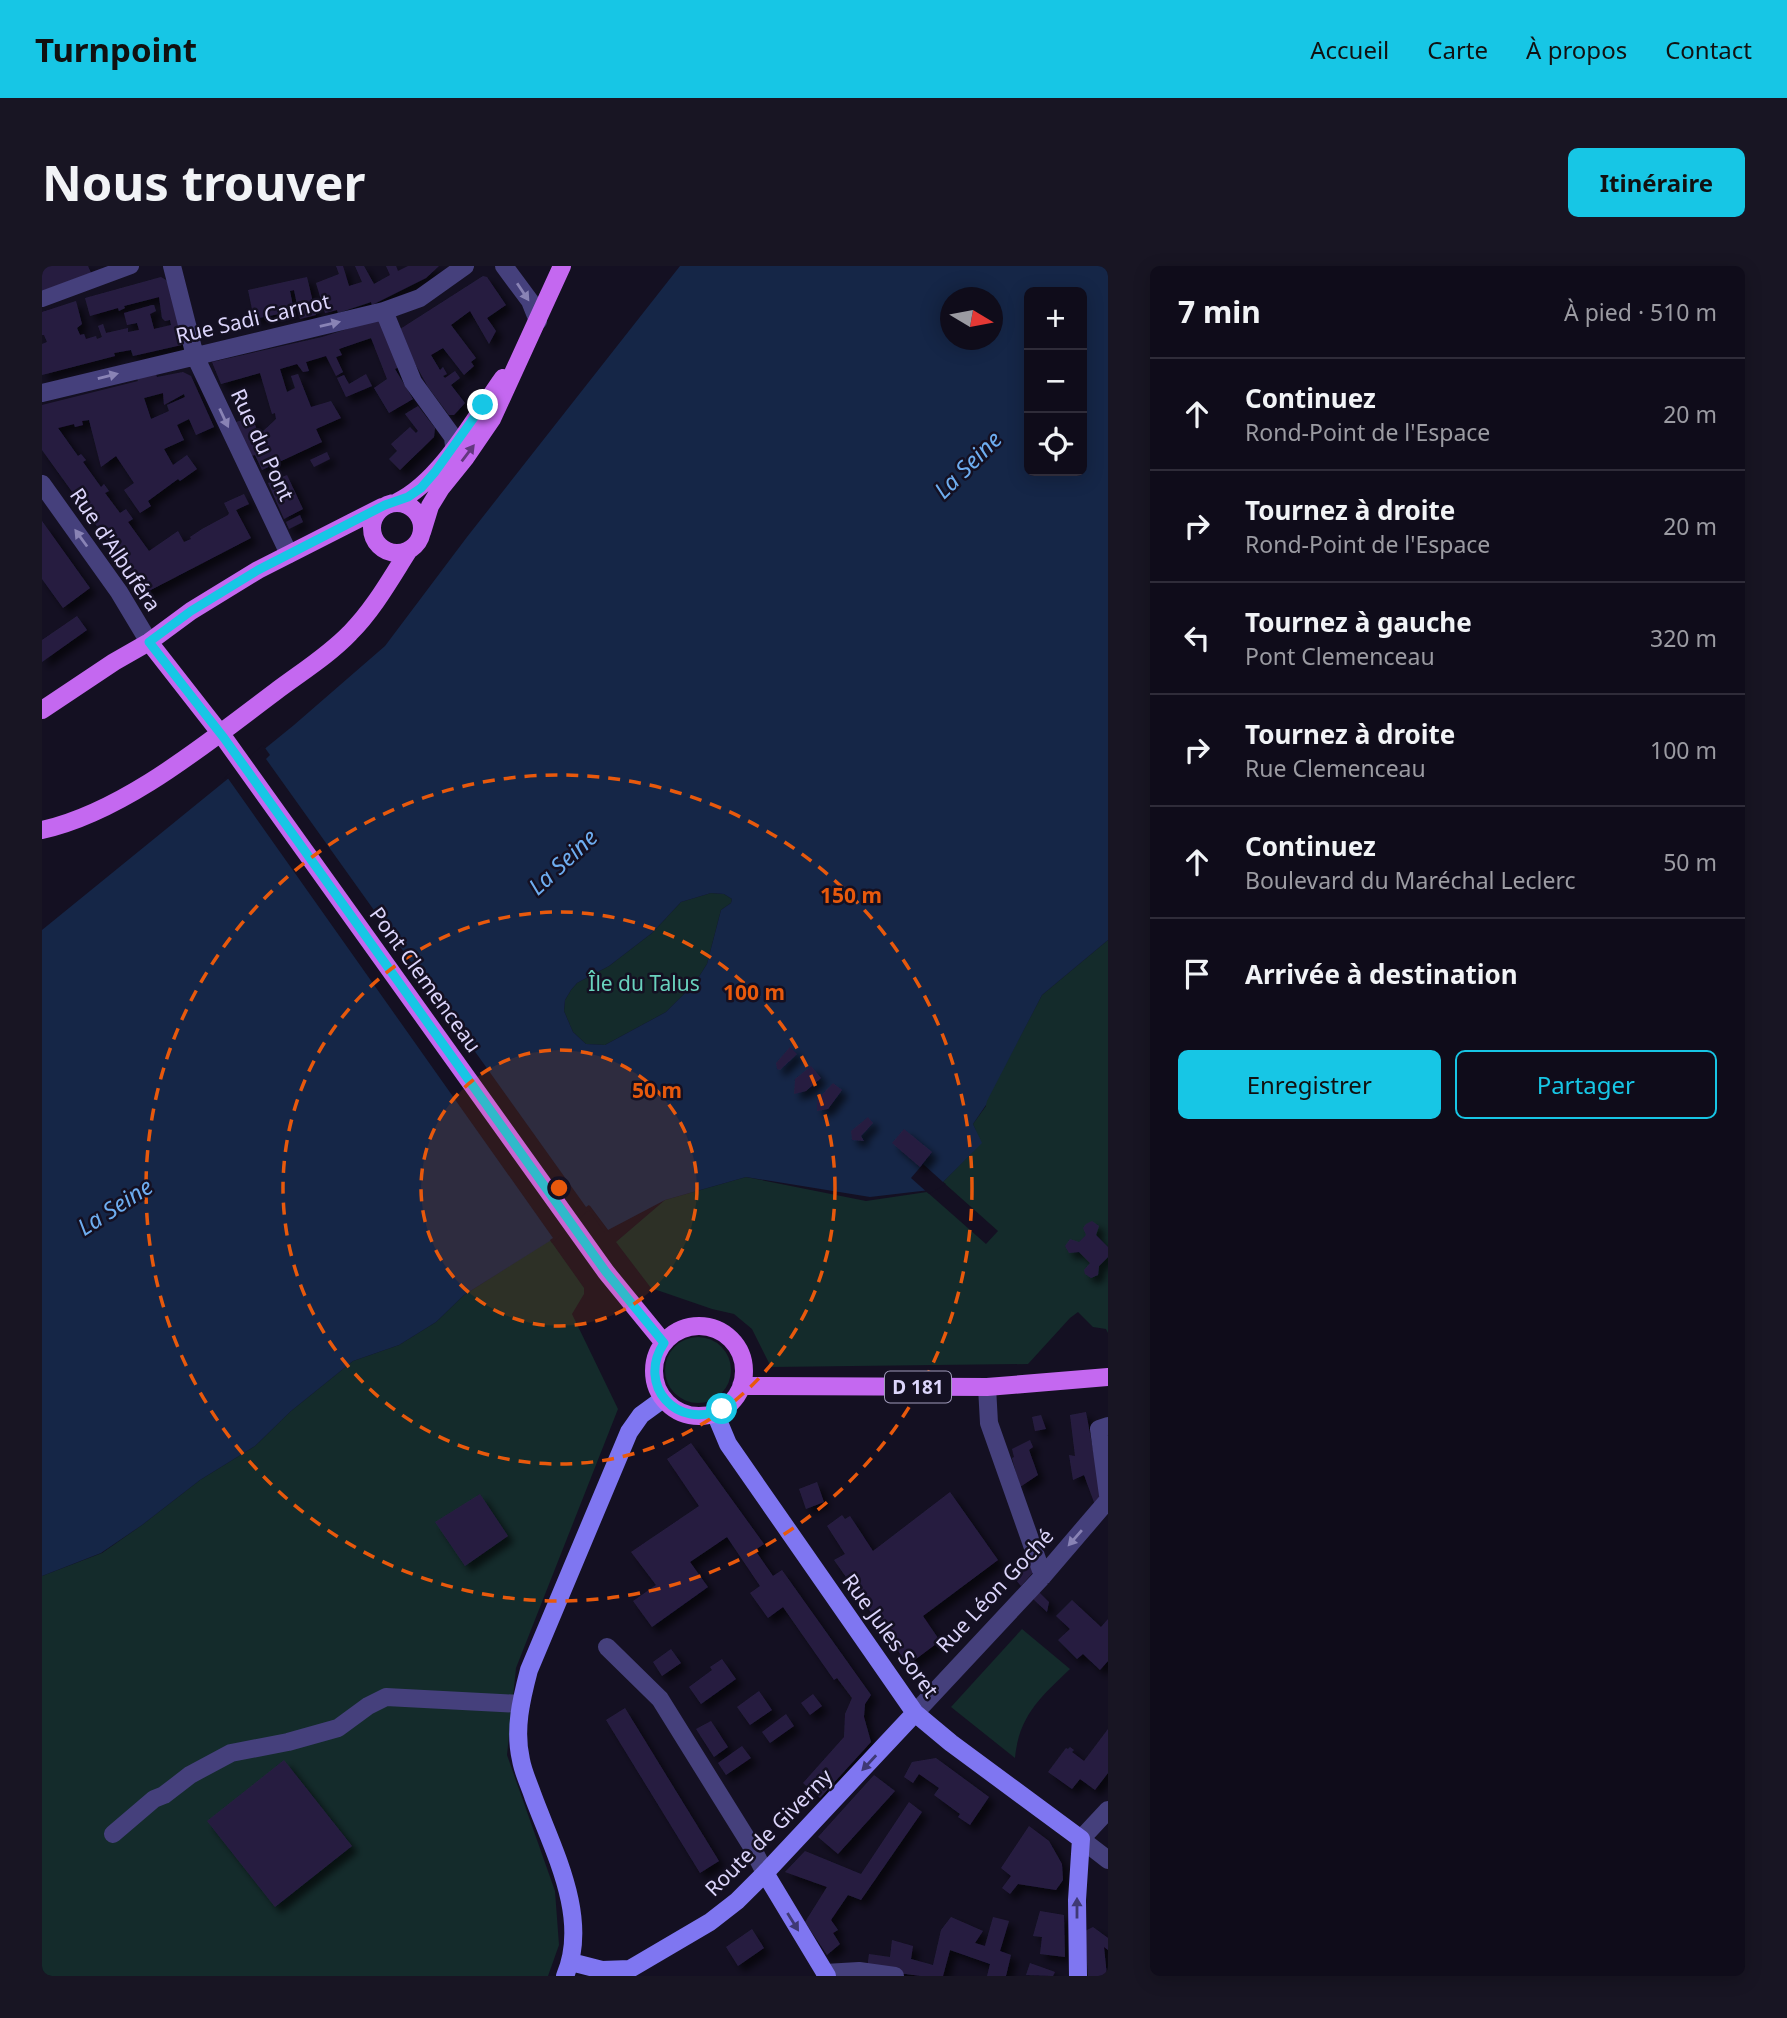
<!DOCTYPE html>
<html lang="fr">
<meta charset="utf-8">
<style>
body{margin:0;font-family:"Noto Sans",sans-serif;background:#181523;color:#f1f3f6}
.controls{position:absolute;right:21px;top:21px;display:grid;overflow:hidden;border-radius:10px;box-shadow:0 4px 18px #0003}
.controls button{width:63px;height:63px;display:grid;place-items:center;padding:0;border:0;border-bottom:2px solid #2f2c39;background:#0f0c1a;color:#f1f3f6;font:35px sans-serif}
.compass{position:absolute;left:898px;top:21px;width:63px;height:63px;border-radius:50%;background:#0f0c1a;box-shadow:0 4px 18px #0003;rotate:100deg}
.stop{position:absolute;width:21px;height:21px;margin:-16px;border:5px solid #17c6e5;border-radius:50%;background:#fff}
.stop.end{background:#17c6e5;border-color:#fff;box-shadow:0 2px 7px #0008}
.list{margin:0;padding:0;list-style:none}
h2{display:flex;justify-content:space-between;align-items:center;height:91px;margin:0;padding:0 28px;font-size:30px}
h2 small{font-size:23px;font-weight:400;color:#9b9ba2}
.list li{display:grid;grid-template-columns:46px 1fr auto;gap:21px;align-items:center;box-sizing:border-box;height:112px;padding:0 28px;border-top:2px solid #2f2c39}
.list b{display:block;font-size:26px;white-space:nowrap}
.list p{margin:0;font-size:23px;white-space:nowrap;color:#9b9ba2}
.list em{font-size:23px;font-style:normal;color:#9b9ba2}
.actions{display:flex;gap:14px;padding:21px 28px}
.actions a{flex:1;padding:16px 0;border:2px solid #17c6e5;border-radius:10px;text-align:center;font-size:24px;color:#17c6e5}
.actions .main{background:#17c6e5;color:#111}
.icon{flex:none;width:38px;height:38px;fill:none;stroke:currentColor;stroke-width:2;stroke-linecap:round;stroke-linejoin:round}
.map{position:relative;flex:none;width:1066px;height:1710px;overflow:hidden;border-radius:10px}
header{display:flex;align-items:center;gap:42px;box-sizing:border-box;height:98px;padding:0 35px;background:#17c6e5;color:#111}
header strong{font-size:33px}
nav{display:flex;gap:38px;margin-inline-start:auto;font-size:24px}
.intro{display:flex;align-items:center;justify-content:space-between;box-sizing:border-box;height:168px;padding:0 42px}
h1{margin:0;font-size:49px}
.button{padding:18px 32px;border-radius:10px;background:#17c6e5;color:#111;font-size:24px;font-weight:700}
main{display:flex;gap:42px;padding:0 42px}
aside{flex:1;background:#0f0c1a;border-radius:10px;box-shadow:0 4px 18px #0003}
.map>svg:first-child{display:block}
.green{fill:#142b2b}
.water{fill:#152647;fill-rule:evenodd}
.pier{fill:#141022}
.building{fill:#271e41;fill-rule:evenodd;filter:url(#shadow)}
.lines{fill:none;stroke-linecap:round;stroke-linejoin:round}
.pedestrian{stroke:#45407c;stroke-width:16}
.minor{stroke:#45407c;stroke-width:18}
.secondary{stroke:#7f76f1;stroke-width:18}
.primary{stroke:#c468f0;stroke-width:18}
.oneway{fill:#8983b5}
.oneway2{fill:#63387f}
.oneway3{fill:#3f3975}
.route{stroke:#17c6e5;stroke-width:9}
.ring{fill:none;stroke:#e8590c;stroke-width:3.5;stroke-dasharray:12 9}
.labels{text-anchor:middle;stroke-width:5;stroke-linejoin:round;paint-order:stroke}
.shield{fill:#141022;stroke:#a09aba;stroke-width:2}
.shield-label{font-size:19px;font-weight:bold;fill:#dcd5fb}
.street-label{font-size:21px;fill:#dcd5fb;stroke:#141022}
.park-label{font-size:21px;fill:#69d3be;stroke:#141022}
.water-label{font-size:23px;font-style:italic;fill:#6eadf0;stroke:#141022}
.centre{fill:#e8590c;stroke:#141022;stroke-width:3.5}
.ring-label{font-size:21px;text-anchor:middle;font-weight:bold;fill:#e8590c;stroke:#141022;stroke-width:5;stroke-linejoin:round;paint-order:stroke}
</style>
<header>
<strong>Turnpoint</strong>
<nav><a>Accueil</a><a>Carte</a><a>À propos</a><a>Contact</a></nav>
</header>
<div class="intro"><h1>Nous trouver</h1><a class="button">Itinéraire</a></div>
<main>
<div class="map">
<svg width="1066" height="1710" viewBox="0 0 1066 1710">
<defs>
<filter id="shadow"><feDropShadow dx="6" dy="6" stdDeviation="3.5" flood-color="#0009"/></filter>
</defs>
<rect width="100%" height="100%" fill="#141022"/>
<path class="green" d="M669 627 682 628 690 633 689 637 679 644 665 698 653 717 624 746 563 779 544 778 531 766 522 745 523 734 529 724 535 717 567 700 610 667 639 636Z
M1066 674V1067L1064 1063 1051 1061 1036 1046 1028 1052 986 1098 729 1101 710 1063 692 1048 670 1043 609 1022 574 976 623 934 704 911 824 935 885 926 944 978 956 965 901 916 939 877 931 858 944 840V835L1000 729Z
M508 974 542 1022V1028L530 1048 576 1143 474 1402 465 1489 513 1625 517 1679 506 1710H0V1310L60 1287 100 1259 158 1214 213 1180 249 1145 311 1095 357 1079 394 1056 422 1029Z
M623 1104a33 33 0 1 1 66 0a33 33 0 1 1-66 0Z
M980 1363 1028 1403C999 1431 977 1449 973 1492L909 1441Z"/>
<path class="water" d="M638 0H1066V674L1000 729 945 835 944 839 931 858 940 877 901 916 888 924 828 931 704 911 623 934 566 964 548 940 511 973 422 1029 394 1056 357 1079 311 1095 249 1145 213 1180 158 1214 100 1259 59 1287 0 1310V664L252 459 343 380 425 271ZM987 26H1040V205H987ZM908 32H950V74H908ZM669 627 682 628 690 633 689 637 679 644 665 698 653 717 624 746 563 779 544 778 531 766 522 745 523 734 529 724 535 717 567 700 610 667 639 636Z"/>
<path class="pier" d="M221 479 228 489 224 493 544 941 547 939 568 967H563L547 944 510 977 508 974 511 972 185 511 180 514Z
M881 898 901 916 904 918 887 928 869 912Z"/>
<path class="building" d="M0 0H46L49 7 0 25Z
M294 0H301L307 20 320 16 313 0H322L332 18 348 9 344 0H354L356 5 366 0H397L384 12 330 39 329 36 296 47 295 44 283 47 274 17 297 8Z
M441 10 445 11 464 39 445 52 454 65 447 78 428 45 409 59 434 92 429 96 432 100 422 109 401 82 389 89 398 104 401 101 405 108 401 110 403 112 413 105 418 112 409 119 423 137 412 149H407L386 121 355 65Z
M119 11 124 14 128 21 144 78 91 90 89 84 72 87 73 90 0 109V78L5 76 2 69H0V46L34 35 40 58 35 62 38 69 42 68 44 73 54 70 55 73 60 71 56 60 61 58 64 67 86 62V66L97 64 95 57 85 59 82 47 110 39H112L114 45 108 48 112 63 129 59 128 54 123 55 120 52 117 31 82 40 83 42 77 45 76 42 48 50 43 32Z
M265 11 274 49 258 53 252 24 248 25 252 45 212 53 206 24Z
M337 53 357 101 353 103 371 133 347 147 332 122 345 113 329 72 297 83 300 89 294 91 301 106 294 110 284 90 264 96 267 105 261 106 255 98 238 103 245 126 253 122 249 110 256 108 269 141 289 135 299 152 274 163 280 176 220 204 213 189 209 190 194 156 210 151 217 169 234 153 233 147 230 148 218 107 179 118 170 96 280 71Z
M113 106 115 111 141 106 149 110 172 161 154 169 147 153 135 159 142 174 122 183 131 199 145 189 155 203 138 215 136 213 106 235 109 240 98 247 82 224 92 217 74 190 59 201 47 154 40 155 41 159 33 161 32 158 16 162 36 190 39 188 44 194 41 196 59 221 62 218 67 225 63 227 78 247 84 243 91 253 86 256 107 285 136 265 142 276 149 273 148 271 160 263 186 249 187 247 182 237 202 228 207 238 194 244 209 272 103 327 0 184V139L96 115 94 109ZM121 127 122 139 142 128 143 131 125 139 127 145 109 153 102 132Z
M324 108 330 120 304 131 295 112 302 109 307 118Z
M376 140 393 162 392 171 358 204 347 193 355 185 349 178 368 161 374 167 376 165 363 148Z
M285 186 288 193 272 201 268 194Z
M245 209 261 243 242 253 226 217Z
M258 249 261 256 247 263 244 256Z
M0 255 48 322 21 342 0 313Z
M35 350 45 364 0 396V374Z
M748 781 755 788 738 804 735 803 734 797Z
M769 800 779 812 764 825 752 828 753 813Z
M791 817 800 824 786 843 775 845V834Z
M826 851 831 857 819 870 822 875 810 874 809 865Z
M862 863 890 886 878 901 850 877Z
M1050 955 1057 960 1054 969 1066 981V991L1057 1000 1056 1009 1049 1012 1043 1008 1042 1004 1048 997 1037 986 1027 987 1023 980 1028 973 1037 976 1044 969 1041 962 1044 958Z
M1044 1146 1054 1200 1062 1228 1053 1239 1042 1209 1031 1214 1027 1189 1033 1190 1028 1149Z
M999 1149 1004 1163 993 1165 990 1151Z
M988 1174 991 1181 987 1184 996 1209 978 1221 970 1192 972 1191 970 1183Z
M649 1177 722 1278 713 1284 731 1310 740 1304 829 1429 823 1438 822 1451 829 1476 778 1532 761 1517 802 1471 803 1448 810 1432 795 1412 792 1414 741 1341 726 1352 708 1327 718 1320 685 1271 648 1296 666 1321 610 1361 591 1335 614 1319 589 1286 657 1240 625 1193Z
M775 1216 782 1236 764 1243 757 1223Z
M908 1226 956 1294 881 1350 898 1375 866 1399 792 1294 803 1288 785 1260 800 1249 803 1253 808 1250 831 1285Z
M438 1228 466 1270 423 1300 393 1256Z
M987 1290 994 1303 979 1320 969 1308Z
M997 1326 1007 1336 1005 1346 991 1333Z
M1030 1334 1059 1361 1066 1353V1395L1058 1404 1041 1388 1035 1393 1016 1374 1028 1363 1014 1350Z
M629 1383 639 1397 620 1410 611 1396Z
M680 1393 694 1413 659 1438 647 1421 670 1404 668 1401Z
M717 1425 730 1444 708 1459 695 1441Z
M771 1428 780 1440 768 1449 759 1437Z
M583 1442 677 1595 658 1607 564 1454Z
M744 1448 752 1460 728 1477 720 1466Z
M669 1455 686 1481 672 1491 654 1463Z
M1066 1463V1507L1053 1524 1038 1513 1030 1523 1006 1506 1024 1482 1026 1483 1028 1481 1032 1484 1030 1486 1042 1495Z
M700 1480 709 1492 684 1509 676 1497Z
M894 1492 947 1531 928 1559 916 1551 918 1548 892 1529 897 1522 877 1508 871 1517 862 1511 870 1496Z
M242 1494 310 1580 233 1641 165 1555Z
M832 1509 853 1525 796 1588 776 1571Z
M867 1536 880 1546 819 1634 806 1629 789 1654 796 1664 791 1667 798 1678 785 1689 763 1656 785 1621 743 1606 763 1585 819 1608Z
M987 1560 1007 1575 1020 1598 1021 1614 1014 1624 976 1618 968 1628 960 1622 969 1610 959 1602Z
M998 1645 1022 1649 1023 1691 998 1688 1000 1671 991 1670Z
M909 1651 941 1665 933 1677 943 1680 951 1651 967 1655 958 1685 969 1689 964 1710H945L948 1698 908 1684 901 1710H879L825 1703 827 1688 848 1691 850 1674 871 1680 869 1693 891 1699 899 1664Z
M1051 1661 1066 1672V1684L1062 1681 1065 1710H1046L1043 1665Z
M710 1663 722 1682 696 1700 684 1681Z
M988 1697 1013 1706 1011 1710 984 1709Z"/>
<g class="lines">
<path class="pedestrian" d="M0 33 89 0"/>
<path class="minor" d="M130 0 153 90 247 288
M462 0 488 35 496 55
M342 45 371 116 411 171 412 180
M0 127 342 45 378 32 423 0
M0 218 77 326 107 376
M945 1121 947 1157 1001 1310
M1066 1160 1057 1163 1066 1229
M565 1381 618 1433 710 1581 723 1607
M873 1447 1001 1310 1066 1234
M1066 1544 1039 1573 1066 1594
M71 1568 112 1533 122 1529 148 1509 189 1487 246 1476 296 1462 326 1440 344 1431 479 1438
M783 1707 817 1705 853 1710"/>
<path class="secondary" d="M673 1147 686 1178 873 1447 909 1477 1039 1573 1035 1634 1036 1710
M723 1607 785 1710
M529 1696 560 1704 588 1703 668 1656 695 1635 723 1607 873 1447
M523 1710C548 1652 511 1584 491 1530 487 1518 481 1506 479 1494 472 1464 479 1434 487 1404L587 1166 599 1149 621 1133"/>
<path class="primary" d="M355 236C399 215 433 151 461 112
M330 262a25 25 0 1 1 50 0a25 25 0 1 1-50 0Z
M380 266 388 240 399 222 424 191 450 153 520 0
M107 376 182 472 564 1006 622 1077
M0 444 72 396 107 376 149 345 216 304 340 241
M0 564C82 546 166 476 233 426 258 407 286 390 308 367 332 343 349 312 367 284
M612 1105a45 45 0 1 1 90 0a45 45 0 1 1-90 0Z
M699 1120 945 1121 1066 1111"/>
</g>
<defs><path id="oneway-solid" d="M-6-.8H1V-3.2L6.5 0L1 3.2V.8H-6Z" transform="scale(1.75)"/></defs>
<g class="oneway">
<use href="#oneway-solid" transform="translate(481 26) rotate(56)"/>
<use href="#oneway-solid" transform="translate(288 58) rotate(-13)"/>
<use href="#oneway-solid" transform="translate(66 110) rotate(-14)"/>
<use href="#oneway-solid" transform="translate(182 152) rotate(65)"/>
<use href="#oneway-solid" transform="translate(39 272) rotate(-126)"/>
<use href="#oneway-solid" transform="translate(1033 1272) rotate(131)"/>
</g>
<use class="oneway2" href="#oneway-solid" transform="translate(426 187) rotate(-53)"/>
<g class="oneway3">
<use href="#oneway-solid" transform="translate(827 1497) rotate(133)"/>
<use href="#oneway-solid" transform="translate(1035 1642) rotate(-90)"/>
<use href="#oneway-solid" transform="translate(751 1656) rotate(58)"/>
</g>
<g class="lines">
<path class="route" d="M441 139 393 206 379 222 366 231 343 239 216 304 149 345 107 376 182 472 564 1006 622 1077C594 1119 635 1165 680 1143"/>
</g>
<circle cx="517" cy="922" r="138" fill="#e8590c" fill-opacity=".12"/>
<g class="ring">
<circle cx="517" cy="922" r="138"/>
<circle cx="517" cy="922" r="276"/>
<circle cx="517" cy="922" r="413"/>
</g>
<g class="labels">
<rect class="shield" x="843" y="1105.5" width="66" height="31" rx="5"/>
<g class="shield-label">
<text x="876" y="1128">D 181</text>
</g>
<g class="street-label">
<text transform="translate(211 53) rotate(-13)" y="7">Rue Sadi Carnot</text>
<text transform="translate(220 179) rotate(65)" y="7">Rue du Pont</text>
<text transform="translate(73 284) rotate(56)" y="7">Rue d'Albuféra</text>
<text transform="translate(383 714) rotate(54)" y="7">Pont Clemenceau</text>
<text transform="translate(953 1325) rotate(-47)" y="7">Rue Léon Goché</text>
<text transform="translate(848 1370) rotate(54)" y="7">Rue Jules Soret</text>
<text transform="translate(727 1567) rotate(-45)" y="7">Route de Giverny</text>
</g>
<g class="park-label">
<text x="602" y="725">Île du Talus</text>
</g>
<g class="water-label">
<text transform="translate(926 199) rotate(-45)" y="8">La Seine</text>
<text transform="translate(521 596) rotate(-43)" y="8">La Seine</text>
<text transform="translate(73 941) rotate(-33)" y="8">La Seine</text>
</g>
</g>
<circle cx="517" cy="922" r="10" class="centre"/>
<g class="ring-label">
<text x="809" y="637">150 m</text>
<text x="712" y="734">100 m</text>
<text x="615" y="832">50 m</text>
</g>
</svg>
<div class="controls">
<button>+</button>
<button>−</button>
<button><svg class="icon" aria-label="locate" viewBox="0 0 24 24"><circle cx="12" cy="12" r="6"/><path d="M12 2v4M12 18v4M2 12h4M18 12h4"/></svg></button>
</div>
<svg class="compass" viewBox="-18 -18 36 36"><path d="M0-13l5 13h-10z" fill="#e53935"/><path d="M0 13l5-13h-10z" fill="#9b9ba2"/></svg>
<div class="stop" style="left:680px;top:1143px"></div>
<div class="stop end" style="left:441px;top:139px"></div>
</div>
<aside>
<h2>7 min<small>À pied · 510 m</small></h2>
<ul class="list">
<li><svg class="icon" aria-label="ahead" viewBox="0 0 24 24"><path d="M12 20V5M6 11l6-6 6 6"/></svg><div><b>Continuez</b><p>Rond-Point de l'Espace</p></div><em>20 m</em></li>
<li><svg class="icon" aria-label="right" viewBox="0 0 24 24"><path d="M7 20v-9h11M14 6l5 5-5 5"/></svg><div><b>Tournez à droite</b><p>Rond-Point de l'Espace</p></div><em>20 m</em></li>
<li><svg class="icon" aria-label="left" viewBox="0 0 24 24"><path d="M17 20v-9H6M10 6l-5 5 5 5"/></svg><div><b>Tournez à gauche</b><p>Pont Clemenceau</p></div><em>320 m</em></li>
<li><svg class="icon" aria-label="right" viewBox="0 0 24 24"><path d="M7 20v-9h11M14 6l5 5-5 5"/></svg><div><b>Tournez à droite</b><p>Rue Clemenceau</p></div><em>100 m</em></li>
<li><svg class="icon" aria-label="ahead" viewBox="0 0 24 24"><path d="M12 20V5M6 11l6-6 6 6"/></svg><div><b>Continuez</b><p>Boulevard du Maréchal Leclerc</p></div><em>50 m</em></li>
<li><svg class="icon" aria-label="arrive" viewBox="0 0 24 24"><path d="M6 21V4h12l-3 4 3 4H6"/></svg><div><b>Arrivée à destination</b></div></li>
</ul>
<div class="actions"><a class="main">Enregistrer</a><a>Partager</a></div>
</aside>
</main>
